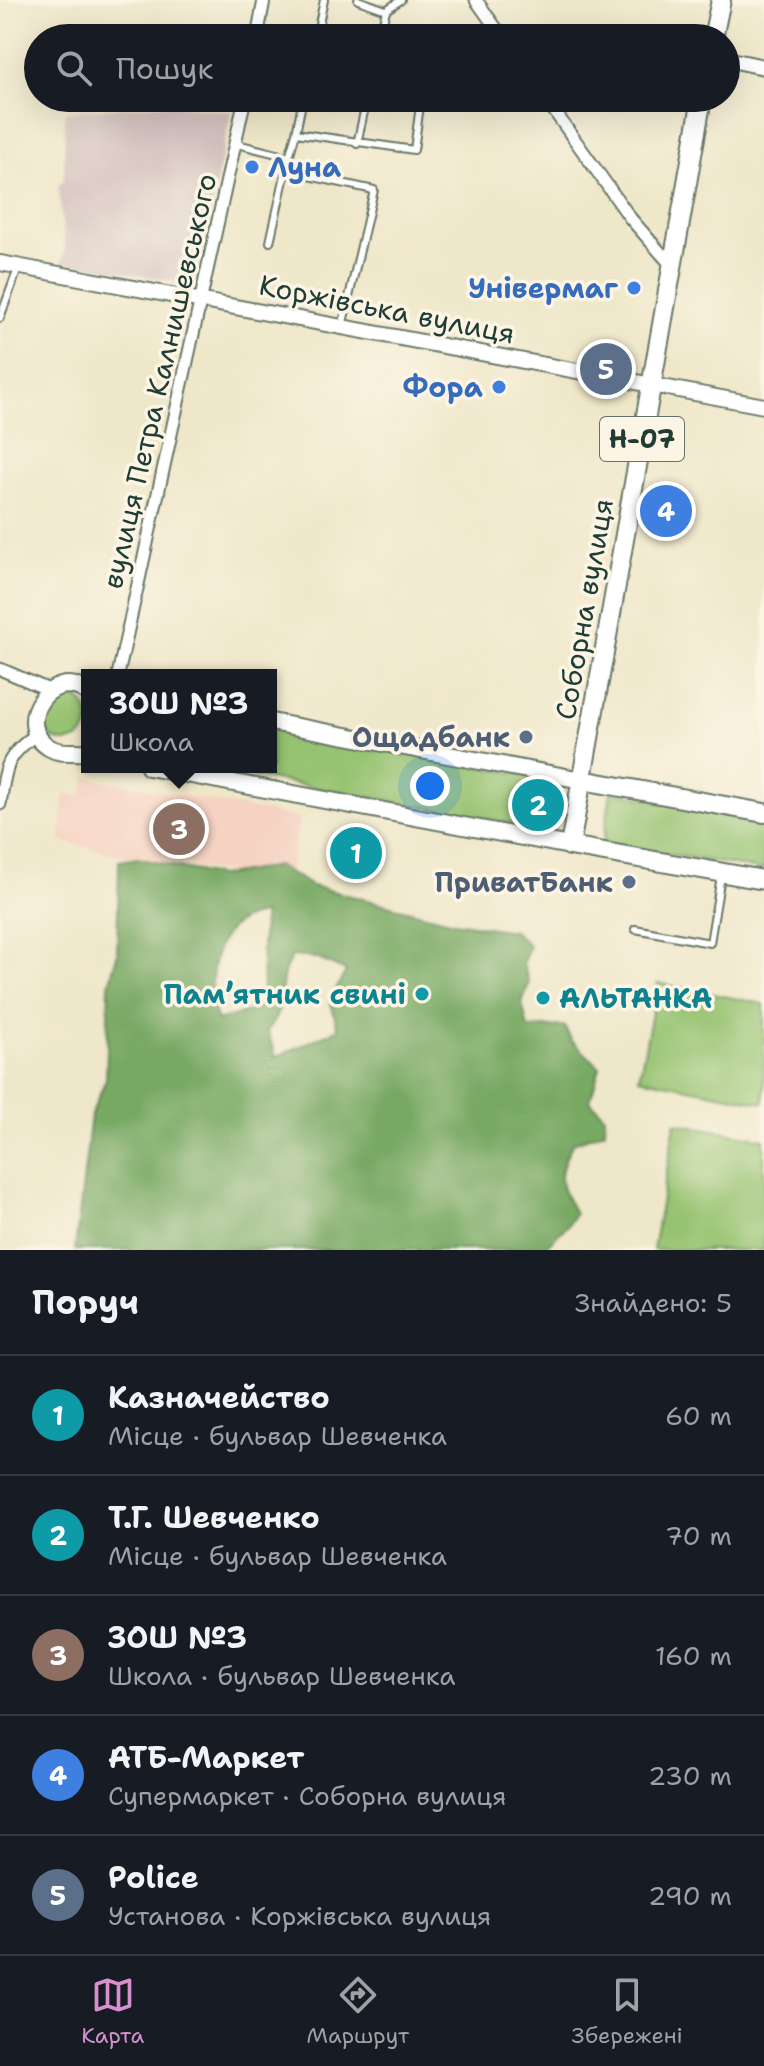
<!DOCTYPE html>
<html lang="uk">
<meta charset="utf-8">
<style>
body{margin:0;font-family:"Shantell Sans",sans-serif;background:#242831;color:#f1f3f6}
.you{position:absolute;left:430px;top:786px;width:28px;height:28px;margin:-20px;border:6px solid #fff;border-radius:50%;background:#1a73e8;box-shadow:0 0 0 12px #1a73e833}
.badge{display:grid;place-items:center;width:52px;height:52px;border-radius:50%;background:#d690ce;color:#fff;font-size:26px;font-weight:700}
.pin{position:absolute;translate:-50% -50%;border:4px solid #fff;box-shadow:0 2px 8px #0006}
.popup{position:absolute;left:81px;top:669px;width:196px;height:104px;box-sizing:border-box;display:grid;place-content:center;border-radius:0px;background:#171b24;filter:drop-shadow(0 2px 6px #0005);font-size:26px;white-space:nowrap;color:#9ea1a6}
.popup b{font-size:30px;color:#f1f3f6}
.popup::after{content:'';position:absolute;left:50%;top:100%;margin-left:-16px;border:16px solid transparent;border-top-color:#171b24}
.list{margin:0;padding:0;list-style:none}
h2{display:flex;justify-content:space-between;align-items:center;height:104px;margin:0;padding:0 32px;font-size:34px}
h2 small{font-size:26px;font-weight:400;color:#9ea1a6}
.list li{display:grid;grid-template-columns:52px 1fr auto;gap:24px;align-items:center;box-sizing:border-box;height:120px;padding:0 32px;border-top:2px solid #363941}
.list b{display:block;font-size:30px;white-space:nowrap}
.list p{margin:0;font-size:26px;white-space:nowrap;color:#9ea1a6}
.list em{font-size:26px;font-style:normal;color:#9ea1a6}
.icon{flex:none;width:44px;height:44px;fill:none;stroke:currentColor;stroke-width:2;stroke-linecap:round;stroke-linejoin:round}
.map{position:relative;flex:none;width:764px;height:1250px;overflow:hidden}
.search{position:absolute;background:#171b24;box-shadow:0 8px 32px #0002;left:24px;right:24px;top:24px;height:88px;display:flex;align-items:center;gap:20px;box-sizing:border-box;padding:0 28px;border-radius:44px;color:#9ea1a6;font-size:30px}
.sheet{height:704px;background:#171b24}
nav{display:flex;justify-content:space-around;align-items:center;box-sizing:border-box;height:112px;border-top:2px solid #363941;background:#171b24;font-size:22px;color:#9ea1a6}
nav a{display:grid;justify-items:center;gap:4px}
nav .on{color:#d690ce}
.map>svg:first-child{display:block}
.built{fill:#f5d2c2}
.industrial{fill:#d1bfbd}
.green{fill:#96c371;stroke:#5a8052;stroke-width:2}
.forest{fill:#78a963;stroke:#4c734c;stroke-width:2;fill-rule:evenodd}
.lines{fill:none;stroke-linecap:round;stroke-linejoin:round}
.service-casing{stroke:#687868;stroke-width:10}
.minor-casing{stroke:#687868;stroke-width:15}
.tertiary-casing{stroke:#687868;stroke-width:18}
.secondary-casing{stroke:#687868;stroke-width:20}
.primary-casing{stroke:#687868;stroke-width:22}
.service{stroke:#fff;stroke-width:6}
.minor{stroke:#fff;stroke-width:11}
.tertiary{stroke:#fff;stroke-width:14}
.secondary{stroke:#fff;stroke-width:16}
.primary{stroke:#fff;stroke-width:18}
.shop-dot{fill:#3f7fe0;stroke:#fcf5e5;stroke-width:3}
.service-dot{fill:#5c6f8a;stroke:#fcf5e5;stroke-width:3}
.culture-dot{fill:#0f9aa8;stroke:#fcf5e5;stroke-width:3}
.labels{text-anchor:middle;stroke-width:7;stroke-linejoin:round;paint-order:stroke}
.shield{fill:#fcf5e5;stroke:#617469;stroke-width:2}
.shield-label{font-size:26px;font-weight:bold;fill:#1f3d34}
.shop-label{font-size:28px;font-weight:bold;fill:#366cbe;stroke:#fcf5e5;text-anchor:end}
.street-label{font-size:28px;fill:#1f3d34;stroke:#fcf5e5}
.service-label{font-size:28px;font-weight:bold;fill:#4e5e75;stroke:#fcf5e5;text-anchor:end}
.culture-label{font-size:28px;font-weight:bold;fill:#0d838f;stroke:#fcf5e5;text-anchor:end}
</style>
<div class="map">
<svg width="764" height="1250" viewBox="0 0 764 1250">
<rect width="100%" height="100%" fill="#fcf5e5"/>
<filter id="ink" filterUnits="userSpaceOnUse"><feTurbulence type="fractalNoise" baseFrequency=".0125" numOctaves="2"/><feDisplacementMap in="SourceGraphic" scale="16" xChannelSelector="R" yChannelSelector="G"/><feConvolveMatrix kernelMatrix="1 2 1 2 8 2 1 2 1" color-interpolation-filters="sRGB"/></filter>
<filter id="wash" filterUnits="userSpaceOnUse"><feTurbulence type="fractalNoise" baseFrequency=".006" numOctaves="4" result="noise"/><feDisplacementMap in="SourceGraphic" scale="32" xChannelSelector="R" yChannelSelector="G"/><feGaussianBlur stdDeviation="1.8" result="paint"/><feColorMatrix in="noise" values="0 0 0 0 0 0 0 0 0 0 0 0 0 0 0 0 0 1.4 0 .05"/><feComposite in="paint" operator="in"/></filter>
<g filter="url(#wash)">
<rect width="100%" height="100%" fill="#efe7c9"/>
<path class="built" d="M86 777 300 818 287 882 115 854 59 841 65 794 82 795Z"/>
<path class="industrial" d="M168 104 231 112 195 285 91 266H61L65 248 58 186 64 181 65 112Z"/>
<path class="green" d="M43 719a23 23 0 1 1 46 0a23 23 0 1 1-46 0Z
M271 729 536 777 534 785 525 791 523 805 529 811 527 826 204 767H271Z
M611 792 764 818V870L603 843Z
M658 983 764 1004V1103L639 1078Z
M675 1123 764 1139V1250H653Z"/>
<path class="forest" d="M137 858 220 876 278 866 312 886 454 922 513 931 529 945 523 964 529 983 522 1003 528 1028 564 1026 572 1041 600 1067 590 1101 605 1116V1131L573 1143C556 1174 557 1183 575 1213L568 1225 542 1250H75L91 1115 106 1079 109 984 117 955 119 861ZM264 914C259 945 265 976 262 1007L217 1021C206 978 211 919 264 914ZM292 956 316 958 346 971 330 1000 338 1029 276 1057 267 1030C291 1003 273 986 292 956Z"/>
</g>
<g filter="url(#ink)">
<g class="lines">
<defs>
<path id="service" d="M358 0 386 10
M316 38 324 0
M379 38 386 10 401 0
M296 133 303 98
M237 144 289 157 296 133 414 150 421 98
M357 144 367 98
M286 171 374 190 342 327
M270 242 289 157
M0 318 19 266
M635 929 710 943 721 876"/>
<path id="minor" d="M476 0 503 38
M257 38 264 0
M545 98 631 219 673 267
M0 669 49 690
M118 675 245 98
M0 804C6 767 5 756 37 734"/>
<path id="tertiary" d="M726 59 764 67
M0 263 764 406"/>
<path id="secondary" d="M87 692C51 665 11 725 50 748 62 755 74 750 87 753
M271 722 582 780
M149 767 570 846"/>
<path id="primary" d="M713 38 721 0
M702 98 570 846 764 880
M582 780 764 813"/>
</defs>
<use href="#service" class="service-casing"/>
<use href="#minor" class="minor-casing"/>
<use href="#tertiary" class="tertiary-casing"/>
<use href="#secondary" class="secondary-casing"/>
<use href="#primary" class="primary-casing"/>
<use href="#service" class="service"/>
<use href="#minor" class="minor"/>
<use href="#tertiary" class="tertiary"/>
<use href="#secondary" class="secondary"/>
<use href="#primary" class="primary"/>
</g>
</g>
<g class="shop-dot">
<circle cx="252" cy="167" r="8"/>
<circle cx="634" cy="288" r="8"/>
<circle cx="499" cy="387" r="8"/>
</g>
<g class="service-dot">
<circle cx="526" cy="737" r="8"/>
<circle cx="629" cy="882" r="8"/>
</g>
<g class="culture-dot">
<circle cx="422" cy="994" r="8"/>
<circle cx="543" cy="998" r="8"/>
</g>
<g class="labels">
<rect class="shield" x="600" y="417" width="84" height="44" rx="6"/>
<g class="shield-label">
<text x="642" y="448">Н-07</text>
</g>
<g class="shop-label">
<text x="268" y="177" text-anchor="start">Луна</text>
<text x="618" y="298">Універмаг</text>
<text x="483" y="397">Фора</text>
</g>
<g class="street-label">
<text transform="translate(387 309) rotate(11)" y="10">Коржівська вулиця</text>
<text transform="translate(159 381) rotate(-77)" y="10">вулиця Петра Калнишевського</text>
<text transform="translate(584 609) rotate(-80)" y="10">Соборна вулиця</text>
</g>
<g class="service-label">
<text x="510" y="747">Ощадбанк</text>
<text x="613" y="892">ПриватБанк</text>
</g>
<g class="culture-label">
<text x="406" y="1004">Памʼятник свині</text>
<text x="559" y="1008" text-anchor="start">АЛЬТАНКА</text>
</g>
</g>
</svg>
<div class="you"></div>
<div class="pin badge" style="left:356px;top:853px;background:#0f9aa8">1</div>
<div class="pin badge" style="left:538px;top:805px;background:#0f9aa8">2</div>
<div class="pin badge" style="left:179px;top:829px;background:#8d6e63">3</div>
<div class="popup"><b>ЗОШ №3</b>Школа</div>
<div class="pin badge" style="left:666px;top:511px;background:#3f7fe0">4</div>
<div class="pin badge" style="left:606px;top:369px;background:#5c6f8a">5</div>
<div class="search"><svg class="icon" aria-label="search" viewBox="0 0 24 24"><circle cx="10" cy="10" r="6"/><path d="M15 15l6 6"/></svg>Пошук</div>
</div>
<section class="sheet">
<h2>Поруч<small>Знайдено: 5</small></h2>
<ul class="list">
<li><span class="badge" style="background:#0f9aa8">1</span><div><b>Казначейство</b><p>Місце · бульвар Шевченка</p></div><em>60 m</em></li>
<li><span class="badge" style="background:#0f9aa8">2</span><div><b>Т.Г. Шевченко</b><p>Місце · бульвар Шевченка</p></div><em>70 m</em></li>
<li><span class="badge" style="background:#8d6e63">3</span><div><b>ЗОШ №3</b><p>Школа · бульвар Шевченка</p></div><em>160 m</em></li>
<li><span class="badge" style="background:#3f7fe0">4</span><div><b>АТБ-Маркет</b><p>Супермаркет · Соборна вулиця</p></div><em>230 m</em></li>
<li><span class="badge" style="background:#5c6f8a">5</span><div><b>Police</b><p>Установа · Коржівська вулиця</p></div><em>290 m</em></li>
</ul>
</section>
<nav>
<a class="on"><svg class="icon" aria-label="map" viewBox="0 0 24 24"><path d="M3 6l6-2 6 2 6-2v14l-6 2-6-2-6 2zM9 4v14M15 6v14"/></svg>Карта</a>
<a><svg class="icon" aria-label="directions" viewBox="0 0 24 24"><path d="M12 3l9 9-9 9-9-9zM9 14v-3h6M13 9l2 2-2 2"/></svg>Маршрут</a>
<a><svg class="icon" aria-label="saved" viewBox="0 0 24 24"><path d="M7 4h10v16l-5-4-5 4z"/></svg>Збережені</a>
</nav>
